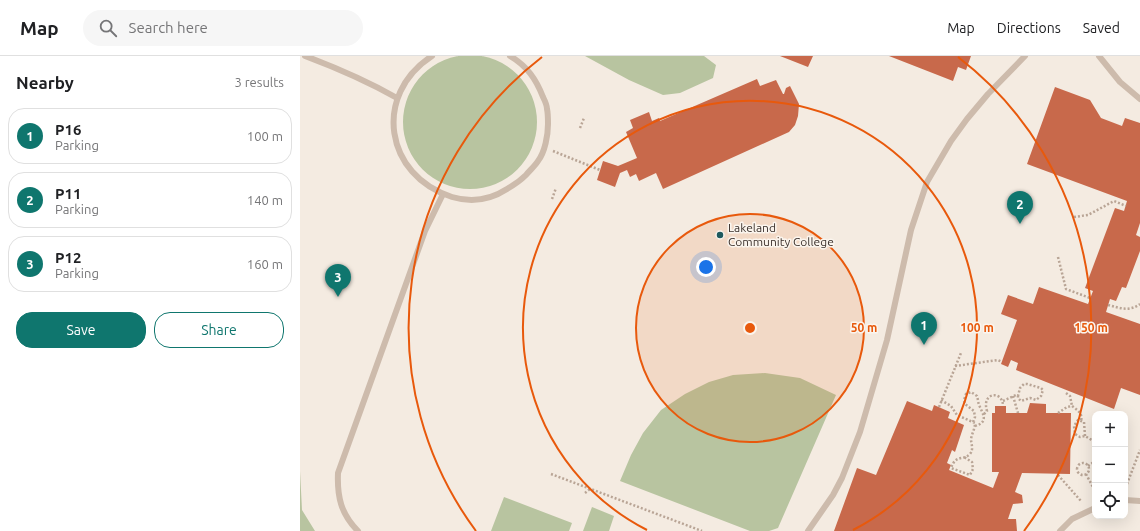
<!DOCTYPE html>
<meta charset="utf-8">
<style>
body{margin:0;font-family:Ubuntu,sans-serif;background:#f6f6f6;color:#202124}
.controls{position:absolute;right:12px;bottom:12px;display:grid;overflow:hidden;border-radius:8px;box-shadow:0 4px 16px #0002}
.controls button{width:36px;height:36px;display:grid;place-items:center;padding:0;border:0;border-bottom:1px solid #e0e0e0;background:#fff;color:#202124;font:20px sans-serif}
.you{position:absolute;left:406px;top:211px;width:14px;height:14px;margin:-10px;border:3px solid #fff;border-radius:50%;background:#1a73e8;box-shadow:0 0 0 6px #1a73e833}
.badge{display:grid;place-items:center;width:26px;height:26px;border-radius:50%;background:#0f766e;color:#fff;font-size:13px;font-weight:700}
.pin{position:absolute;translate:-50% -33px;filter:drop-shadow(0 1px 2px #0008)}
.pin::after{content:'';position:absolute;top:21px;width:14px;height:12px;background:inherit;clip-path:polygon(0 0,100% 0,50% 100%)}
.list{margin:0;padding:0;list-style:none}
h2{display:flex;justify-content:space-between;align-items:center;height:52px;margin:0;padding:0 16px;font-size:17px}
h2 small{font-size:13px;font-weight:400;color:#757577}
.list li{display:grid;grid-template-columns:26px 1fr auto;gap:12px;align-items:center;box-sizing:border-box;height:56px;margin:0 8px 8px;padding:0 8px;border:1px solid #e0e0e0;border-radius:16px}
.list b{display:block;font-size:15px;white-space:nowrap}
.list p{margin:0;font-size:13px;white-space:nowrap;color:#757577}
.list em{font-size:13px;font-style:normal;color:#757577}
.actions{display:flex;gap:8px;padding:12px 16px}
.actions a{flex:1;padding:9px 0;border:1px solid #0f766e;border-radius:16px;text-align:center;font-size:14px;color:#0f766e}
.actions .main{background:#0f766e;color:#fff}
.icon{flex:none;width:22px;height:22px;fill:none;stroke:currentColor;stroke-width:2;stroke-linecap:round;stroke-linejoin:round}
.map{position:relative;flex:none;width:840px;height:475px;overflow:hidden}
header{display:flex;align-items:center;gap:24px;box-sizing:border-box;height:56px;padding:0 20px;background:#fff;border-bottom:1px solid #e0e0e0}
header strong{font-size:19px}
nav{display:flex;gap:22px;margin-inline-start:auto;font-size:14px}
.search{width:280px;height:36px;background:#f6f6f6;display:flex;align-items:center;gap:10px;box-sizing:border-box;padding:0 14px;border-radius:22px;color:#757577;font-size:15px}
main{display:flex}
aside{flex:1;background:#fff}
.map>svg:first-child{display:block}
.green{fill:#b8c4a0}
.building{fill:#c8694b}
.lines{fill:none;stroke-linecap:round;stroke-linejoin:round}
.path{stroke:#b9a596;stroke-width:2.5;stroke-dasharray:2 2;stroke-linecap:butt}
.service{stroke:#cdbbac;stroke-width:6}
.ring{fill:none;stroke:#e8590c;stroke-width:2}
.poi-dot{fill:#1f5a5e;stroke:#fbf5ee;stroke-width:1.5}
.labels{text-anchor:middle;stroke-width:3;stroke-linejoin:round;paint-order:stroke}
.poi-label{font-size:12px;fill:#3b302b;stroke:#fbf5ee;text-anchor:start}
.centre{fill:#e8590c;stroke:#fbf5ee;stroke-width:2}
.ring-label{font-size:12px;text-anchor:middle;font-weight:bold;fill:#e8590c;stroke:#fbf5ee;stroke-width:3;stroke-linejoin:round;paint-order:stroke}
</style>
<header>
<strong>Map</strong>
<div class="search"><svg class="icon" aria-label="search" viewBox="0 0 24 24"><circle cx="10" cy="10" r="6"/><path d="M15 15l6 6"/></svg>Search here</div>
<nav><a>Map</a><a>Directions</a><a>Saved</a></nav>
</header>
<main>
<aside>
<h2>Nearby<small>3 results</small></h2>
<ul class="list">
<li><span class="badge">1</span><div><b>P16</b><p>Parking</p></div><em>100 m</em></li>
<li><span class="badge">2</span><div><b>P11</b><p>Parking</p></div><em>140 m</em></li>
<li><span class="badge">3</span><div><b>P12</b><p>Parking</p></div><em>160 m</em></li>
</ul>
<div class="actions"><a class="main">Save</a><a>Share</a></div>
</aside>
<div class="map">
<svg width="840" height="475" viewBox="0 0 840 475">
<rect width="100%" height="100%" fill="#f4ebe1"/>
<path class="green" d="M103 66a67 67 0 1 1 134 0a67 67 0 1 1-134 0Z
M285 0H404L416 9 413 22 380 37 363 39 329 24Z
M465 317 500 322 536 339 478 472 469 475H450L320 425 331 399 343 377 361 354 385 338 409 326 433 319Z
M0 415 2 454 15 475H0Z
M204 441 272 467 269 475H191Z
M292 451 314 460 309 475H283Z"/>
<path class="building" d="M480 0H513L508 11Z
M589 0H671L666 14 658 11 653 25Z
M457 23 460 30 476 24 483 38H484L486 32 490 30 499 48 498 60 495 69 489 76 363 133 356 117 339 125 336 118 330 121 327 114 320 117 315 131 297 124 303 105 318 110 337 102 326 76 333 72 330 64 349 56 352 65 359 62 360 65Z
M755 31 790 44 801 62 822 70 825 62 840 67V167L836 179 840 181V195L826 232 822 231 816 245 810 243 806 256 840 268V339L821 332 814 353 716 314 718 307 711 304 708 311 701 308 717 264 701 258 708 239 733 248 739 231 788 248 793 235 785 232 815 152 824 155 827 145 727 108Z
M607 345 632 355 634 349 650 356 648 362 664 369 655 396 652 394 647 407 651 409 649 414 693 432 699 416H692V357H695V350H706V357H727L730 347 746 348V357H771L770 418 722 417 715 436 722 439 723 447 713 448 708 463H716L717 475H534L557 412 576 419Z"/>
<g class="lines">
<path class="path" d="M280 72 284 62
M253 95 300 114
M252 143 256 132
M774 161 788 159 814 145 826 150
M758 201 766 233 790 242
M808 249C820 252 829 256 840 248
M655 310 698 304 702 306
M766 337 770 340 772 350
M713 340 718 357
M641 344 651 350 657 359 675 367C675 373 672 377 671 383 671 388 674 393 670 398 663 405 656 398 651 412L670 419 673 413 672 406 664 401
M703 345 716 339 718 340V342L721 345 730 342 736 344 741 340 743 334 741 332 727 328H724L720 332 718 340
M639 351 661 297
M758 357 767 351 772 350C777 354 783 357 781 365
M684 358 687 355C681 336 703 334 703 350
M673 366 675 361 674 355 665 348 664 344 666 338 671 336 677 340C678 343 678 346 679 349 683 358 689 366 675 370
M785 380 784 366 778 364 774 370 775 378 780 381 785 380 795 386
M777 413a6 6 0 1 1 12 0a6 6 0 1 1-12 0Z
M788 410 795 405
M251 418 402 475
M786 418 793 431 794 438
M758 419 781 445
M827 428 840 394
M285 437 290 433"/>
<path class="service" d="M5 0C37 12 67 25 97 42
M132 0C72 39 85 120 152 141 172 147 190 144 207 133 214 129 220 125 226 119 230 114 235 110 238 105 245 96 248 79 248 68 248 63 248 57 247 53 247 49 245 45 243 41 236 23 227 10 210 0
M799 0 820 26 840 43
M825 444 840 445
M58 475C41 458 37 441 38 417L125 175 143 138
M508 475 533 439 542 422 560 376 587 284 611 174 627 126 651 85 667 63 688 38 725 0
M760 475 772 463 795 452"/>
</g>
<circle cx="450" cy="272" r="114" fill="#e8590c" fill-opacity=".12"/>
<g class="ring">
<circle cx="450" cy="272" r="114"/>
<path d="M347 474A227 227 0 1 1 553 474"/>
<path d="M176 475A341 341 0 0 1 242 1M658 1A341 341 0 0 1 724 475"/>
</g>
<circle class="poi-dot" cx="420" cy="179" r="4"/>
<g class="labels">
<g class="poi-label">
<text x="428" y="176">Lakeland<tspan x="428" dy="14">Community College</tspan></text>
</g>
</g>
<circle cx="450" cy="272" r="6" class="centre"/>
<g class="ring-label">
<text x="564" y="276">50 m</text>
<text x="677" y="276">100 m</text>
<text x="791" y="276">150 m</text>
</g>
</svg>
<div class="controls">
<button>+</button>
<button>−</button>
<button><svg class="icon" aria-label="locate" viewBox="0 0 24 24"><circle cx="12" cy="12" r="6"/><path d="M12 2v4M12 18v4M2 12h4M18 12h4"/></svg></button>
</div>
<div class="you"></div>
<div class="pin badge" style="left:624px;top:289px">1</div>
<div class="pin badge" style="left:720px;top:168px">2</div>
<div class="pin badge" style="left:38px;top:241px">3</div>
</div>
</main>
